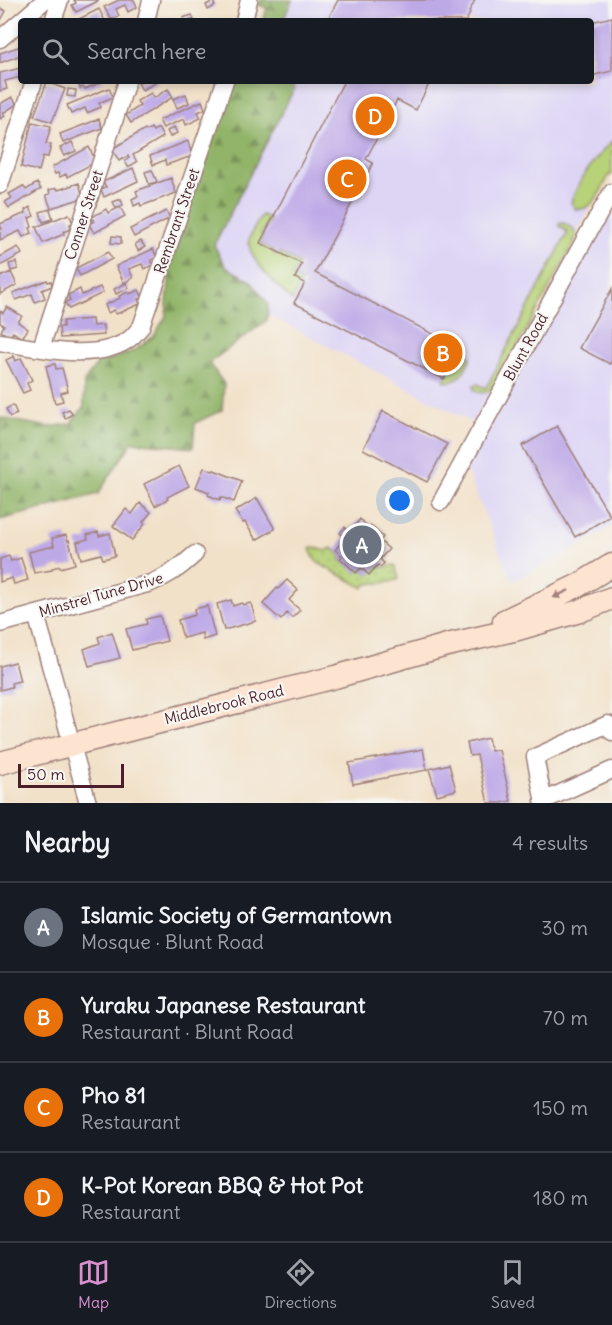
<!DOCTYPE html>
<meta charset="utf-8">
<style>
body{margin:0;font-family:Delius,sans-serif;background:#20242c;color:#f1f3f6}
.scale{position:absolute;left:18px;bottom:15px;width:106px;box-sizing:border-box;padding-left:6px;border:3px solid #4a1f2b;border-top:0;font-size:16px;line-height:21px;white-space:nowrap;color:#4a1f2b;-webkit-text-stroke:4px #f6f6f2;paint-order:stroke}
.you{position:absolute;left:400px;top:501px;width:21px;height:21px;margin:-15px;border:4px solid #fff;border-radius:50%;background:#1a73e8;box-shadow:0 0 0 9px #1a73e833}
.badge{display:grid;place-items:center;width:39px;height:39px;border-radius:50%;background:#d690ce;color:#fff;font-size:20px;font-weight:700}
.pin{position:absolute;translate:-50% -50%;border:3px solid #fff;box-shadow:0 2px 6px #0006}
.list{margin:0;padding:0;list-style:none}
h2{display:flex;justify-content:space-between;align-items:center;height:78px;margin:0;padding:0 24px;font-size:26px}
h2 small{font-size:20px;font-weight:400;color:#9ea1a6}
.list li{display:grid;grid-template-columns:39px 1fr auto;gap:18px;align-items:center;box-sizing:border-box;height:90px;padding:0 24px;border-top:2px solid #363941}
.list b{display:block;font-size:22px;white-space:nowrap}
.list p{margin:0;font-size:20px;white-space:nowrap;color:#9ea1a6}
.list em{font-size:20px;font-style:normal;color:#9ea1a6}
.icon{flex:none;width:33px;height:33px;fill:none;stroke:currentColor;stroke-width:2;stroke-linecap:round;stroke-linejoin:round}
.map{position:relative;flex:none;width:612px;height:803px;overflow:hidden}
.search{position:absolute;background:#171b24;box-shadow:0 3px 9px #0003;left:18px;right:18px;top:18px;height:66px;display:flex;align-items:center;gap:15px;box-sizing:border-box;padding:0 21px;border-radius:6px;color:#9ea1a6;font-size:22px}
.sheet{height:438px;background:#171b24}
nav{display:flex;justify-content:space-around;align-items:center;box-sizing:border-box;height:84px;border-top:2px solid #363941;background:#171b24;font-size:16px;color:#9ea1a6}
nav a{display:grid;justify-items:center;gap:3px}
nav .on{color:#d690ce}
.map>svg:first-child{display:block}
.built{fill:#ded5f5}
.grass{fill:#b7d278;stroke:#807852;stroke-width:1.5}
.forest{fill:url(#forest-firs);stroke:#6e6a4a;stroke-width:1.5}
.park{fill:url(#park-dots);stroke:#807852;stroke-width:1.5}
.building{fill:#bea9e7}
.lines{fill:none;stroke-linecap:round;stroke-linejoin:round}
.street-casing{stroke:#9e807a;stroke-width:19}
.secondary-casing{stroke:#9e807a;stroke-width:25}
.street{stroke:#fff;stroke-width:16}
.secondary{stroke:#fde4d1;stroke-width:22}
.oneway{fill:#a4827e}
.labels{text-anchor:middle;stroke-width:4.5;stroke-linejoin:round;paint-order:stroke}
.street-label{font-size:15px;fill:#4a1f2b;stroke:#f6f6f2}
</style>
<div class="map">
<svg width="612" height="803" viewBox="0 0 612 803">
<defs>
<pattern id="forest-firs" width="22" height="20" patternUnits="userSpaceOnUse" patternTransform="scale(1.5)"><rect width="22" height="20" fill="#91b468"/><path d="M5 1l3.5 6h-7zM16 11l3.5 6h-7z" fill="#789256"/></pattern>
<pattern id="park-dots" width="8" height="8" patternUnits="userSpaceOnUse" patternTransform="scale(1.5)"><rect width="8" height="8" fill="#b7d278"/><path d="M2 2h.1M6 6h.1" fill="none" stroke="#9fb468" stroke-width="1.8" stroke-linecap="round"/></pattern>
</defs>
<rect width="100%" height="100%" fill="#f6f6f2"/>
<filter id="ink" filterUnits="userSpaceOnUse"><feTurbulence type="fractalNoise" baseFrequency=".0167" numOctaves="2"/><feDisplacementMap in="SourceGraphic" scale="12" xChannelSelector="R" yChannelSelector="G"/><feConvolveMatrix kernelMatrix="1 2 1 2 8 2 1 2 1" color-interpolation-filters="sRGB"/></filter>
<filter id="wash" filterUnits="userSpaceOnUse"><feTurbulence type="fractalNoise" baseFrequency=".008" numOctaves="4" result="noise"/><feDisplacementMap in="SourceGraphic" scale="24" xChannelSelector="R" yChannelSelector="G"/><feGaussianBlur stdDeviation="1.35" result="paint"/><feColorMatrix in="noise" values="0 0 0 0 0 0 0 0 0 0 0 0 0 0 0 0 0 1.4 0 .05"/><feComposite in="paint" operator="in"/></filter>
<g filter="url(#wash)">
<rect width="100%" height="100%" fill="#f2e1c9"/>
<path class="built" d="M280 0H612V171L590 205 573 242 492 389 475 424 184 270 251 81H591V21H273Z
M612 211V526L572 550 512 581 466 469 545 326Z"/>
<path class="grass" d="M612 141V175H609C602 188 594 212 575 209L571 202C579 180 595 158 612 141Z
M262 215 270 219 261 234 263 235 260 242V244L274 251 273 253 277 255 279 253 299 264 292 277 301 282 292 301C280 288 246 258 249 240 251 232 258 222 262 215Z
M563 223C574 228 578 230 574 243L498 382C491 391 484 397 474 389V385L477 384 486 388 568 232 559 226V224Z
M460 351 471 357C465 369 460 385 444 381Z"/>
<path class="forest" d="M260 0H292L283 21H263L267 8 259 5Z
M233 81H291L294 89 214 245 226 267 251 281 268 304 267 320 209 363 224 384 222 410 195 423 193 448 132 442 98 494 0 520V418L48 427 70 424 84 407V381L99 362 115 358 135 350 154 336 166 316 170 270 187 214Z"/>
<path class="park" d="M313 547 326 551 332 548 342 556 340 559 356 572 361 568 369 575 378 565 381 567 395 565 399 579 390 582 366 584 364 588 320 564 315 560 310 549Z"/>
<g id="blocks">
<path class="building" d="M74 0H100L76 12 72 5 76 3Z
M119 0H134L137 7 128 12 125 5 116 9 119 16 111 19 104 7Z
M338 0H475L469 12 470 13 466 21H327Z
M213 1 215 6 208 10 206 5Z
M0 8 6 11 0 22Z
M99 9 105 21H75Z
M192 15 194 20 185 21 183 18Z
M612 17V71L591 76V22Z
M21 46V55L0 63V53Z
M21 68V77L5 81 7 89 0 91V73Z
M77 81H104L85 89 83 87 80 88Z
M142 81H159L142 90 138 83Z
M344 81H422L429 84 416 110 397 100 366 159 373 163 315 273 460 348 444 379 294 303 305 283 295 278 302 264 260 243Z
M47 82 65 89 52 122 34 116Z
M109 88 113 97 99 103 101 107 87 113 85 108 71 114 67 105Z
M68 89 76 90 75 97 67 96Z
M168 89 173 97 131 123 126 115 140 106 137 101 151 93 154 98Z
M186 94 189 103 177 108 173 99Z
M12 97 17 104 3 113 5 116 0 119V104Z
M202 101 205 109 198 112 201 118 186 125 184 119 163 128 159 120Z
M99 119 102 128 63 143 60 134Z
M32 122 51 126 46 144 51 145 48 157 43 156 39 171 21 167Z
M174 127 177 133 170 137 167 131Z
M151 128 153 131 158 128 163 137 133 155 137 162 128 167 125 161 129 158 128 156 119 161 112 149 145 129 146 131Z
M188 141 192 156 166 165 165 160 153 165 150 156Z
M72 142 76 151 64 156 60 148Z
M89 147 96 162 67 177 66 174 60 177 58 173 55 174 52 167Z
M133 168 138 181 104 197 101 189 106 187 103 182Z
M152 170 157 182 149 184 145 172Z
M171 178 176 193 141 206 140 203 134 206 132 199 138 196 136 191Z
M37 183 41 189 9 208 5 202 12 198 9 194 23 186 26 190Z
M79 183 83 198 51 208 46 195 50 194 49 190 57 188 58 190Z
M121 199 123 205 116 208 113 202Z
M30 207 34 216 29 218 32 227 30 228 32 233 23 237 20 231 0 240V230L2 229 0 224 26 213 25 210Z
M120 207 125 216 94 233 89 224 94 221 92 217 106 209 108 213Z
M50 209 53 219 43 222 40 212Z
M166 211 170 218 134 237 130 229Z
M69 214 73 223 70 224 71 229 63 232 64 234 43 243 36 227Z
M112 236 121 237V244L111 243Z
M141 241 145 247 138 251 135 244Z
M18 247 22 254 0 266V257Z
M153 249 157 257 151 260 153 265 144 269 142 264 129 269 133 278 124 283 116 266Z
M108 252 112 259 80 276 76 268Z
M16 262 18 269 11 271 9 264Z
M11 272 17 285 0 294V277Z
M47 280 48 282 51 281 52 286 42 290 45 298 35 302 32 294 16 300 13 293Z
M126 283 129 288 116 294 114 289Z
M100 287 103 293 69 309 65 302 70 300 68 295 80 289 82 295Z
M612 289V360L610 364 579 348Z
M139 290 143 298 138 299 140 304 116 314 114 310 108 313 105 305 120 298 119 296 128 292 129 294Z
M7 307 22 316 18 322 28 329 22 338 13 332 10 337 1 331 4 325 0 323V311L3 313Z
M92 319 93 326 103 325 104 335 60 338 59 327H63V321Z
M14 356 16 361 21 358 32 380 27 383 30 390 23 393 6 360Z
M55 364 56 369 62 368 68 391 61 393 63 401 55 403 46 366Z
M13 405 17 414 10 417 6 409Z
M69 409 73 414 65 418 62 412Z
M383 411 447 444 427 482 363 449Z
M557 426 610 516 575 537 522 446Z
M179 466 189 486 167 497 168 499 155 506 144 484Z
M204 468 213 471 214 470 242 481 234 502 221 497 220 500 208 495 209 492 196 487Z
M257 498 275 529 256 540 245 522 243 523 235 511Z
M140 503 151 512 143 522 145 524 132 540 113 526 126 509 132 514Z
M360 519 369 528 371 526 383 537 380 541 389 549 380 559 384 563 381 567 378 565 369 575 361 568 356 573 340 558 342 556 335 550 345 538 340 533 345 527 350 532Z
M98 532 99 536 110 533 115 556 103 559 101 554 81 559 77 542 88 539 87 535Z
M66 535 68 541 69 540 75 564 60 568V566L52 568V570L34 573 29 552 54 546 52 538Z
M9 556 11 561 21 558 28 580 14 584 12 578 0 582V559Z
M287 580 298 590 289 600 300 610 292 618 287 613 281 620 263 604 277 588 278 589Z
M231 600 233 606 242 603 243 605 251 603 256 621 224 630 217 604Z
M207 606 215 636 203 640 202 633 183 638 178 620 195 615 194 609Z
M160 616 167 641 132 650 126 629 147 624 146 619Z
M112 632 120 658 89 666 84 649 100 643 98 637Z
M15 662 20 681 11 683 12 687 0 690V666Z
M488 738 491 751 499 750 511 801 501 803H488L477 755 470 756 467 743Z
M423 749 427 770 353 784 349 763Z
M449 764 456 790 437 795 429 769Z"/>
</g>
</g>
<g filter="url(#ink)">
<use href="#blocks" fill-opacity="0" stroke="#9e807a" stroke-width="1.5"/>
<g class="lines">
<defs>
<path id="street" d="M53 21 60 0
M146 21 151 0
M244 21 249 0
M0 39 45 0
M0 185 34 81
M0 342C37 348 100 364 132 337 135 334 138 330 141 327L225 81
M41 348 127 81
M441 502 591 228 612 192
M36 614 88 803
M0 624 151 583C169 576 181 567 195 554
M543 801 612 770
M544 803 535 757 608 724 612 732"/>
<path id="secondary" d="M504 621 579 585 612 565
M0 763 335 677 447 645 518 629 580 611 612 598"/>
</defs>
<use href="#street" class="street-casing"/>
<use href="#secondary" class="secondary-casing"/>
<use href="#street" class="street"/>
<use href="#secondary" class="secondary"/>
</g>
<defs><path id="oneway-solid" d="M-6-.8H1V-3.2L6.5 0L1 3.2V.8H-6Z" transform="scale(1.5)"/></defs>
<use class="oneway" href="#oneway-solid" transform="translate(561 594) rotate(154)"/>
</g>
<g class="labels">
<g class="street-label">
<text transform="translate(84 215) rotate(-72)" y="5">Conner Street</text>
<text transform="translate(177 221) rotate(-71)" y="5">Rembrant Street</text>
<text transform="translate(526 347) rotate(-61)" y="5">Blunt Road</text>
<text transform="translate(101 595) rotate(-16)" y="5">Minstrel Tune Drive</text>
<text transform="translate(224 705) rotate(-14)" y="5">Middlebrook Road</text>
</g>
</g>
</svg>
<div class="scale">50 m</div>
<div class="you"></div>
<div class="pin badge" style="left:362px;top:545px;background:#6b7280">A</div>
<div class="pin badge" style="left:443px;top:353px;background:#e8710a">B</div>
<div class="pin badge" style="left:347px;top:179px;background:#e8710a">C</div>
<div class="pin badge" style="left:375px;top:116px;background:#e8710a">D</div>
<div class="search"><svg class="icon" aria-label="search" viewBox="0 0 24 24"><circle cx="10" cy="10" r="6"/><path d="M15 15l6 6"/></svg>Search here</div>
</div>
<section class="sheet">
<h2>Nearby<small>4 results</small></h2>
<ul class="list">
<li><span class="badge" style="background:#6b7280">A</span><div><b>Islamic Society of Germantown</b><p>Mosque · Blunt Road</p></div><em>30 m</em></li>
<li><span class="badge" style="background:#e8710a">B</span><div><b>Yuraku Japanese Restaurant</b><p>Restaurant · Blunt Road</p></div><em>70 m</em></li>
<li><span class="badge" style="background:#e8710a">C</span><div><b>Pho 81</b><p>Restaurant</p></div><em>150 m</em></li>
<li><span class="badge" style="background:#e8710a">D</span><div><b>K-Pot Korean BBQ &amp; Hot Pot</b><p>Restaurant</p></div><em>180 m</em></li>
</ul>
</section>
<nav>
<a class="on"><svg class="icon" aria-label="map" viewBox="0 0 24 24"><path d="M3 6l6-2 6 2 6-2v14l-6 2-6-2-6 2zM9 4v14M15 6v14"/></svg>Map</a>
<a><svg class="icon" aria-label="directions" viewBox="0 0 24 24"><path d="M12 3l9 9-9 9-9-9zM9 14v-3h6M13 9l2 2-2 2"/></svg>Directions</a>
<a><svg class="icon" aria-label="saved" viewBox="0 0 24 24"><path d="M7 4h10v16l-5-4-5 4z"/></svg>Saved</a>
</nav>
